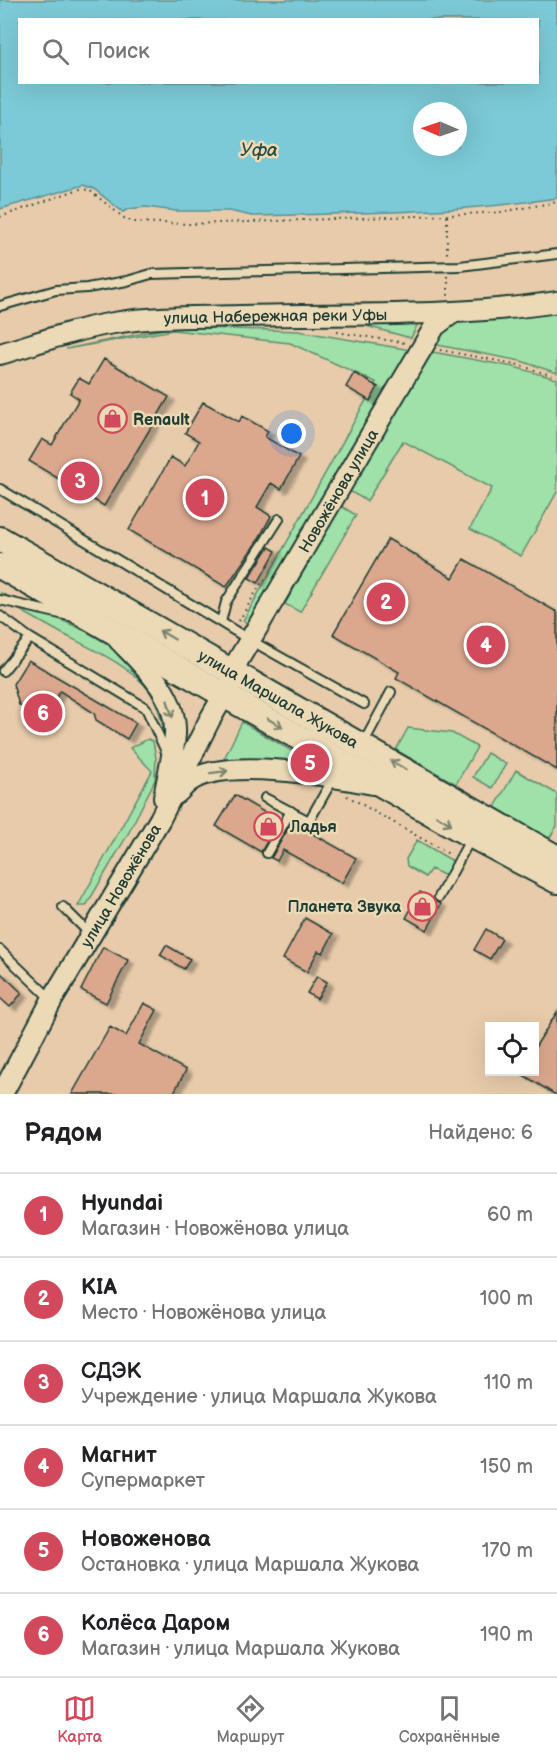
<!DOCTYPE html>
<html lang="ru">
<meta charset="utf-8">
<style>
body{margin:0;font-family:"Balsamiq Sans",sans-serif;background:#f6f6f6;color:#202124}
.controls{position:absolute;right:18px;bottom:18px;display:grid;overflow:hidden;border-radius:0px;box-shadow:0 6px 24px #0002}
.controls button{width:54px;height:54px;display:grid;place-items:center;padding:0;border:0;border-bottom:2px solid #e0e0e0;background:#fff;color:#202124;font:30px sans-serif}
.compass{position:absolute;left:413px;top:102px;width:54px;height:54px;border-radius:50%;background:#fff;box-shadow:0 6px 24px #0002;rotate:272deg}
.you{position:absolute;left:292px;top:434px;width:21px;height:21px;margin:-15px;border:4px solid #fff;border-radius:50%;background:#1a73e8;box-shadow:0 0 0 9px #1a73e833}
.badge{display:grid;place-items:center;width:39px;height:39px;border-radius:50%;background:#d1495b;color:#fff;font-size:20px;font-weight:700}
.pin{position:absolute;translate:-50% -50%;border:3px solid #fff;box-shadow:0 2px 6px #0006}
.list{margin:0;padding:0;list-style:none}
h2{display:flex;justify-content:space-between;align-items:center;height:78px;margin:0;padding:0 24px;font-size:26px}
h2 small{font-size:20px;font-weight:400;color:#757577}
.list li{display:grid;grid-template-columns:39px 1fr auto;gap:18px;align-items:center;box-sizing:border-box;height:84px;padding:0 24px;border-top:2px solid #e0e0e0}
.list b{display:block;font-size:22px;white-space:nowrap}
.list p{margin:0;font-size:20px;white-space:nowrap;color:#757577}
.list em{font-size:20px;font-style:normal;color:#757577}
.icon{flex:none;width:33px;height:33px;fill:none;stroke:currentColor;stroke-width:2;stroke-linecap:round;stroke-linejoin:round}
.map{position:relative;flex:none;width:557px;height:1094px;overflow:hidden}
.search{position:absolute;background:#fff;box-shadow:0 6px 24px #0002;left:18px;right:18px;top:18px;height:66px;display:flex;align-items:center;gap:15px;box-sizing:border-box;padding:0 21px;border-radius:0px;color:#757577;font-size:22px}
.sheet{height:582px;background:#fff}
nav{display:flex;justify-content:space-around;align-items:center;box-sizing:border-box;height:84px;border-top:2px solid #e0e0e0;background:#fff;font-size:16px;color:#757577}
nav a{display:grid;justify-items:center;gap:3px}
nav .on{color:#d1495b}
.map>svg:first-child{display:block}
.green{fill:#a0e0a9;stroke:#608e6e;stroke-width:1.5}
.water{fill:#7bcad7;stroke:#569296;stroke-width:1.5;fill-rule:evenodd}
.building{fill:#dba88e;stroke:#1f3d34;stroke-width:1.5;filter:url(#shadow)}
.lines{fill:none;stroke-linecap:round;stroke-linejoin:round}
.service-casing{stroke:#1f3d34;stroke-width:12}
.tertiary-casing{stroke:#1f3d34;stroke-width:24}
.primary-casing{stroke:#1f3d34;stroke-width:28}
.path{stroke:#1f3d34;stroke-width:2;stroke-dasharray:1.5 4.5;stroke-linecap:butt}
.service{stroke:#ecdab7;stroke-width:8}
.tertiary{stroke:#ecdab7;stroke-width:20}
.primary{stroke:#ecdab7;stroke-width:24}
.oneway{stroke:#7b846f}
.labels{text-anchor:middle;stroke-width:5;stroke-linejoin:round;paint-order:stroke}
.street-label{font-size:16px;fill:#1f3d34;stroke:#ecdab7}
.poi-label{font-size:16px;font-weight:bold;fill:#1f3d34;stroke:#ecdab7;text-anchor:start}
.water-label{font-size:18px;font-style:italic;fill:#284b44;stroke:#ecdab7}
</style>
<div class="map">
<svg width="557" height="1094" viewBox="0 0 557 1094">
<defs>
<filter id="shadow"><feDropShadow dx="6" dy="4" stdDeviation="1.5" flood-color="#0004"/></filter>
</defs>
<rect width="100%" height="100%" fill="#e7cbab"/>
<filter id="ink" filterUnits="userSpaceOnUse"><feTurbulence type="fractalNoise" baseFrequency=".0167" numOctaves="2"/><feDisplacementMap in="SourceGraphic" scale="12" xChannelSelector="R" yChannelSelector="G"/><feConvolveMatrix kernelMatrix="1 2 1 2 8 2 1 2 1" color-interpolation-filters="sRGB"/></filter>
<g filter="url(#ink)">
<path class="green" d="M557 312V373L521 361 432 344 443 327 453 323Z
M344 320 418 323 411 338Z
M173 327 298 331 405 349 413 352 254 626 243 621 376 382 290 343 173 330 66 349Z
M427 351 514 367 557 379V492L521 556 470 529 492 488 403 441 367 501 349 491Z
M341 506 356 515 300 612 285 604Z
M1 593 86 631 127 655 168 710 166 740C162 723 159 706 150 692 132 666 88 647 61 633 41 622 20 610 0 599Z
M242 722 314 764H250L219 769Z
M408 728 452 733 477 747 456 784 396 750Z
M148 739 153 741 156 758 155 780 128 834 86 906H78L152 771 130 748Z
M487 753 506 764 492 788 473 777Z
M516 770 557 794V826L549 839 495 807Z
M417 840 456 863 446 876 431 869 425 877 407 866 406 859Z"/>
<path class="water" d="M0 0H557V198C456 213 354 213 252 216L229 211H176L146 207 128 209 123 212 94 189 83 185 0 209ZM20 20H538V82H20ZM422 111H458V147H422Z"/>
<path class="building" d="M104 359 169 397 104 506 29 461 42 439 52 445 79 399 70 393 79 378 89 384Z
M354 373 378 387 370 401 346 387Z
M203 402 239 422 242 416 268 431 265 437 299 457 281 489 271 483 257 507 271 516 258 540 226 587 129 530 171 457 185 466 199 441 185 433Z
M388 539 453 578 464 559 557 612V770L396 678 399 672 333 634Z
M269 547 276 551 258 583 249 578Z
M28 660 136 723 127 739 96 720 94 713 60 691 44 719 19 705 13 684Z
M235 795 279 821 261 852 216 826Z
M297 825 356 858 342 883 283 850 277 861 271 858 289 827 295 830Z
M420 892 441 904 427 930 406 918Z
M305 918 333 934 323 953 318 951 307 972 283 959Z
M486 929 502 939 490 959 474 950Z
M166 945 190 959 184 969 160 955Z
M103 947 128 960 106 1003 81 990Z
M0 972 22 993 10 1007 0 998Z
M317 976 327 982 317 999 307 993Z
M144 1003 157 1010 139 1044 186 1070 173 1094H72L110 1027 126 1036Z
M557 1012V1094H554L517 1071H534V1049Z"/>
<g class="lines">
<defs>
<path id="service" d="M0 306 56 290 87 288 127 281 151 274 460 266 557 254
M0 489 250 640 364 704
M0 600 69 616
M0 616 30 638 146 708 168 756
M221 622 226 602 279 519
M3 671 30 638
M363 744 391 692
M265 798 309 821 334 777
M267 853 291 811
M439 897 471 838
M63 907 90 934
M0 950 51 999"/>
<g id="tertiary">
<path id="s1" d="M0 354C38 343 75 329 114 323 156 316 200 317 242 316 347 313 453 318 557 302"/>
<path d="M119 640C144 666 177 695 175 734 174 752 167 779 164 798"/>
<path d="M176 794C181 790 185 784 190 781 226 757 331 776 373 784"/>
<path id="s2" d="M2 1094 52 1000 160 819 209 721 236 674 237 662 435 326 451 314"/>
</g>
<g id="primary">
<path id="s3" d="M0 539 557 858"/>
<path d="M0 566 224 695 472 836 557 881"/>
</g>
</defs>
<use href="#service" class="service-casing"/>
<use href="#tertiary" class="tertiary-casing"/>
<use href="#primary" class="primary-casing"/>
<path class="path" d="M447 216V256
M0 217 79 189 89 190 124 218 133 222 189 224 447 215 501 212 557 202
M448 276V297
M337 332 405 343
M440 350 515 364 557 377
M239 621 263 580 267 579
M347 796 449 854"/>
<use href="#service" class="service"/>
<use href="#tertiary" class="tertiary"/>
<use href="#primary" class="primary"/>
</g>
<defs><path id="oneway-shaft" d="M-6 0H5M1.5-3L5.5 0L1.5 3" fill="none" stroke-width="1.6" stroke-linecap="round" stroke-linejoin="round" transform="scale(1.5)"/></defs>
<g class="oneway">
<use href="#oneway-shaft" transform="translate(167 635) rotate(-150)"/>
<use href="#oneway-shaft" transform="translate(170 709) rotate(73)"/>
<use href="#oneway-shaft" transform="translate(275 723) rotate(30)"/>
<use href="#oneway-shaft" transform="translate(398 765) rotate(-150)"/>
<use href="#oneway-shaft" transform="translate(219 772) rotate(-7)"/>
<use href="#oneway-shaft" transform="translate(444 820) rotate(30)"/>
</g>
</g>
<defs>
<symbol id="shop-ring" viewBox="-11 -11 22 22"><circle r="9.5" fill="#ecdab7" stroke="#d1495b" stroke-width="1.5"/><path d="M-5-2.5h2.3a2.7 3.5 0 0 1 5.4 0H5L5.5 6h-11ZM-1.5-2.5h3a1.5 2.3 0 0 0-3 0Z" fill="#d1495b"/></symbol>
</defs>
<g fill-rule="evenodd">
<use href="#shop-ring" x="96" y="402" width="33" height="33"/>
<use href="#shop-ring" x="252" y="810" width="33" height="33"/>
<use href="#shop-ring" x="406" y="890" width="33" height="33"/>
</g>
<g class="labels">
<g class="street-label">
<text dy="6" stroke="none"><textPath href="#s1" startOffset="280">улица Набережная реки Уфы</textPath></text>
<text dy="6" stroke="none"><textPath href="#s2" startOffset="692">Новожёнова улица</textPath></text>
<text dy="6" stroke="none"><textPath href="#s3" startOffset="321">улица Маршала Жукова</textPath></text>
<text dy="6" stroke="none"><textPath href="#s2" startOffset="240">улица Новожёнова</textPath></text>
</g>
<g class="poi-label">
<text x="133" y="425">Renault</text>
<text x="290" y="832">Ладья</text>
<text x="401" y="912" text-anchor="end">Планета Звука</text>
</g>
<g class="water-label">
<text x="259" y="156">Уфа</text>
</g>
</g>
</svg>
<div class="controls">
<button><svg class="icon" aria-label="locate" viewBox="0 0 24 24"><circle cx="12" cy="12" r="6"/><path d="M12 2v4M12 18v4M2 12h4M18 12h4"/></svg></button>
</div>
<svg class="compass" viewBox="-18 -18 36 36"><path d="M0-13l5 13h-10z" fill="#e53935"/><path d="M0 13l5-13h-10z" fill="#757577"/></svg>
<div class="you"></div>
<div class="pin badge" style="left:205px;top:498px">1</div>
<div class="pin badge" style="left:386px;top:602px">2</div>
<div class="pin badge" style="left:80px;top:481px">3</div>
<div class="pin badge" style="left:486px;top:645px">4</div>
<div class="pin badge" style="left:310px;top:763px">5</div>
<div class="pin badge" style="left:43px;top:713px">6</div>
<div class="search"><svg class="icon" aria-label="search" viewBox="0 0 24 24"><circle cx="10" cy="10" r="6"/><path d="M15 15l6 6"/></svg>Поиск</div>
</div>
<section class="sheet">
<h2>Рядом<small>Найдено: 6</small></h2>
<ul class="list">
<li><span class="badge">1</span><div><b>Hyundai</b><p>Магазин · Новожёнова улица</p></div><em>60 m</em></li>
<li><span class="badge">2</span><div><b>KIA</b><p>Место · Новожёнова улица</p></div><em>100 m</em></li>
<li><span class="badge">3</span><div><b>СДЭК</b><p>Учреждение · улица Маршала Жукова</p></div><em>110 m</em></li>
<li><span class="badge">4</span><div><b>Магнит</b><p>Супермаркет</p></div><em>150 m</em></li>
<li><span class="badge">5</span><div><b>Новоженова</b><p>Остановка · улица Маршала Жукова</p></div><em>170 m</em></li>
<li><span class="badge">6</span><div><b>Колёса Даром</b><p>Магазин · улица Маршала Жукова</p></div><em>190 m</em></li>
</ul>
</section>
<nav>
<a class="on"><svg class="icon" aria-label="map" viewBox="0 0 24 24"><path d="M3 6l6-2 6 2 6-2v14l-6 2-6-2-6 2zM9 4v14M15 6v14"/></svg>Карта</a>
<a><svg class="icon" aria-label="directions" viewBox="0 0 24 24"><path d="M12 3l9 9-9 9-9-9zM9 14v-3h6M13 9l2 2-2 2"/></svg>Маршрут</a>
<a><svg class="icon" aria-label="saved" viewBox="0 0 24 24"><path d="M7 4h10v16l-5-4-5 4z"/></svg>Сохранённые</a>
</nav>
